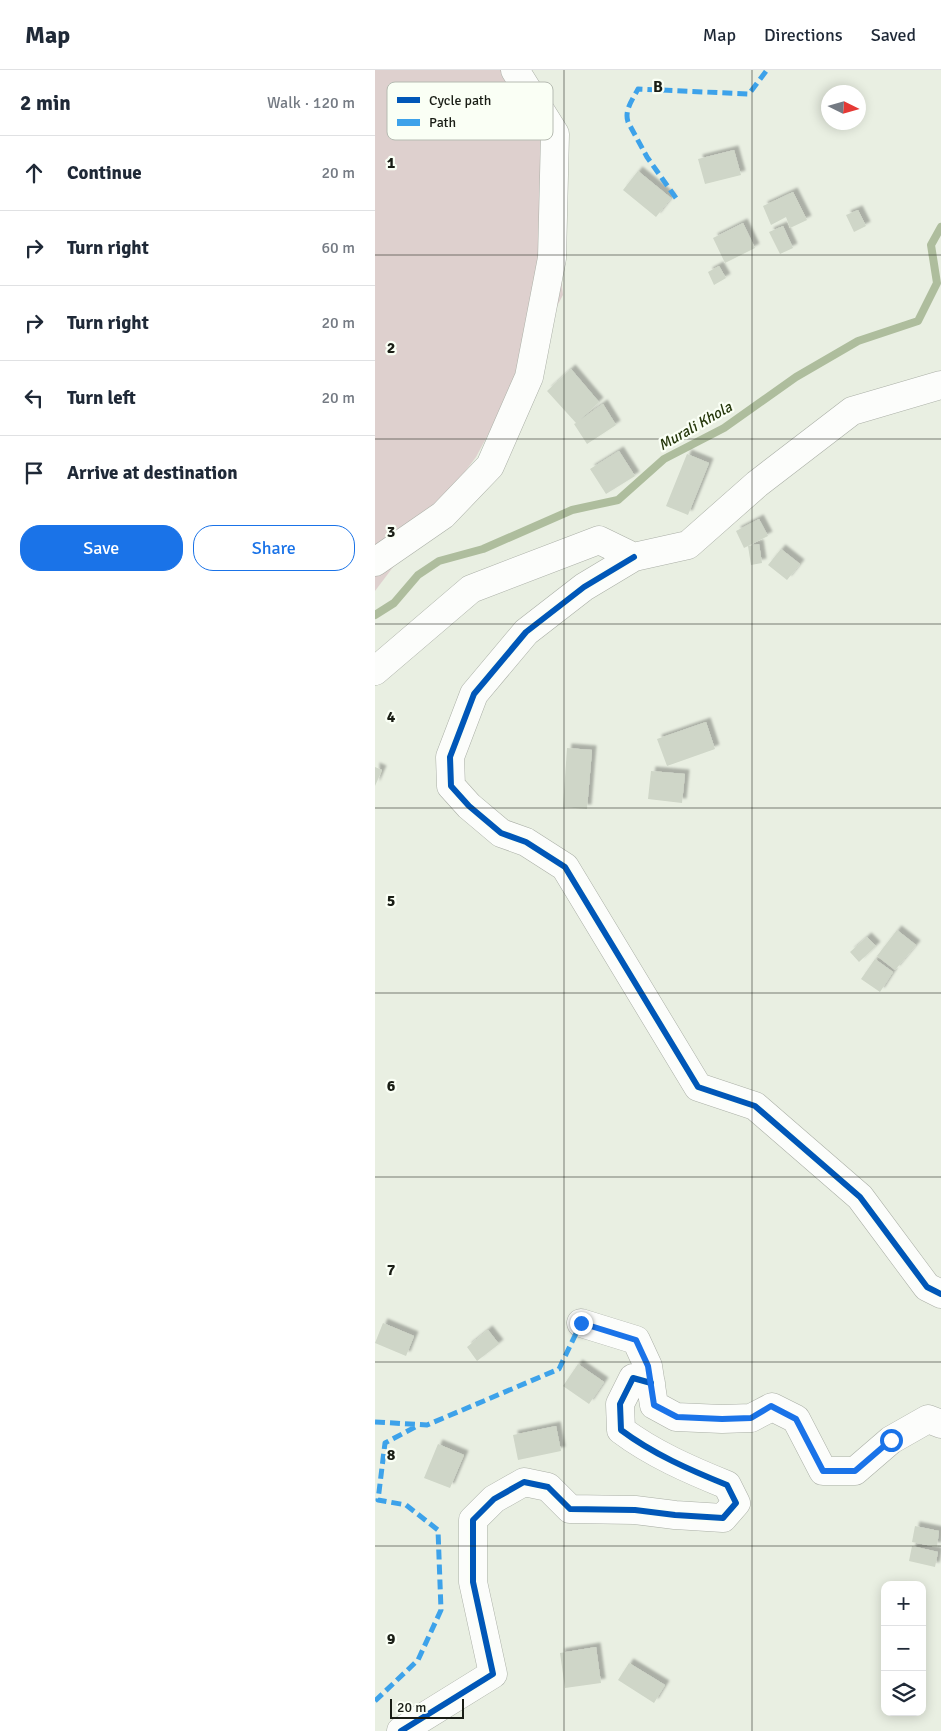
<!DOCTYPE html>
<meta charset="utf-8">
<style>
body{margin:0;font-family:Signika,sans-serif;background:#f6f6f7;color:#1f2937}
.controls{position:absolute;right:15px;bottom:15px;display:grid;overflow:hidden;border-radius:10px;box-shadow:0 2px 12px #0003}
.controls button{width:45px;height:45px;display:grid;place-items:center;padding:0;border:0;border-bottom:1px solid #e0e1e3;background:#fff;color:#1f2937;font:25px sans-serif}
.compass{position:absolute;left:446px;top:15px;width:45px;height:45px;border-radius:50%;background:#fff;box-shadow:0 2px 12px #0003;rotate:95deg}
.scale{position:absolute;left:15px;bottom:12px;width:74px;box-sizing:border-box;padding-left:5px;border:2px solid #191d15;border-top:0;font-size:14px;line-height:18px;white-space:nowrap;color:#191d15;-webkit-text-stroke:4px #fafff5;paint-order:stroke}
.stop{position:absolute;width:15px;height:15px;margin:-11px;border:4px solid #1a73e8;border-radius:50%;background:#fff}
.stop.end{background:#1a73e8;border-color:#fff;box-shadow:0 1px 5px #0008}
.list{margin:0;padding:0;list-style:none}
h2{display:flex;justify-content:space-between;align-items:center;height:65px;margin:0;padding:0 20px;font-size:21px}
h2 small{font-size:16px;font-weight:400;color:#747a83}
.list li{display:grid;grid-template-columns:32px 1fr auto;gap:15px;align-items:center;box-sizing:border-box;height:75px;padding:0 20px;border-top:1px solid #e0e1e3}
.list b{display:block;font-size:19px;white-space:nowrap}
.list em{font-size:16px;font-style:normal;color:#747a83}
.actions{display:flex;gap:10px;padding:15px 20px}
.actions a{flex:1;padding:11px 0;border:1px solid #1a73e8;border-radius:20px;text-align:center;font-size:18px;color:#1a73e8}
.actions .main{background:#1a73e8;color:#fff}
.icon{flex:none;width:28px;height:28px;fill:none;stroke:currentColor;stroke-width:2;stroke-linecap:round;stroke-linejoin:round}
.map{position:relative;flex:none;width:566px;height:1661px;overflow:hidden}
header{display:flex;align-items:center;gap:30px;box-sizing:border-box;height:70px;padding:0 25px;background:#fff;border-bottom:1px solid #e0e1e3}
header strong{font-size:24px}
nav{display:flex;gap:28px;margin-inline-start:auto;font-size:18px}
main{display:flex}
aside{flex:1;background:#fff}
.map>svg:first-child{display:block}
.green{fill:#ded0ce}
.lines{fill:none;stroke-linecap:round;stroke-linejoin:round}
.stream{stroke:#aebd9d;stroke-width:8}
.building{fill:#cfd6c8;filter:url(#shadow)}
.minor-casing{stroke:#aaafa6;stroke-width:29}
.minor{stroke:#fcfdfb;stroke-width:28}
.quiet{stroke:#3da2ea;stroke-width:5;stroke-dasharray:10 5;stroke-linecap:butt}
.cycleway-casing{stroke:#fafff5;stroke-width:9}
.cycleway{stroke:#0057b8;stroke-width:6}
.route{stroke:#1a73e8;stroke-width:6}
.grid{fill:none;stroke:#191d15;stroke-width:1;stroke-opacity:0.55}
.labels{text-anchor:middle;stroke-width:4.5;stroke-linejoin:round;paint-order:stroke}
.water-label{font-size:15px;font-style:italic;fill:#243609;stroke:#fafff5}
.key{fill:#fafff5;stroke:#b6bbb2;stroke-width:1}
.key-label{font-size:14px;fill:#191d15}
.grid-label{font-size:16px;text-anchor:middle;font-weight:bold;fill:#191d15;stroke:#fafff5;stroke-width:4.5;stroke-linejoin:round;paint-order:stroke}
</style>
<header>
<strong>Map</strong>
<nav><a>Map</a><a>Directions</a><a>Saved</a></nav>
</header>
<main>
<aside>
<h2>2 min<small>Walk · 120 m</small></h2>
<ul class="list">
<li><svg class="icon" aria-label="ahead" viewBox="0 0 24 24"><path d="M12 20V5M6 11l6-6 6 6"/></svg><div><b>Continue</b></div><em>20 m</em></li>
<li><svg class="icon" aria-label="right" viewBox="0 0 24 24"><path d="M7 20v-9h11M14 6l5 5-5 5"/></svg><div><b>Turn right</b></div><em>60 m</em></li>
<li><svg class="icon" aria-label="right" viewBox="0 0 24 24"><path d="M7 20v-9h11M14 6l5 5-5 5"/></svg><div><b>Turn right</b></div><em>20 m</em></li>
<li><svg class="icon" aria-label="left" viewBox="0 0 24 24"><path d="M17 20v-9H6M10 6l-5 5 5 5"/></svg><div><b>Turn left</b></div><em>20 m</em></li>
<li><svg class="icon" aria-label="arrive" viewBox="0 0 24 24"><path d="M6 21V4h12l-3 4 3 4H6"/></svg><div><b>Arrive at destination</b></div></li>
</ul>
<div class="actions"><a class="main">Save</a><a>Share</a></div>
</aside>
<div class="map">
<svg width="566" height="1661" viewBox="0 0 566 1661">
<defs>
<filter id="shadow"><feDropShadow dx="4.5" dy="-4.5" stdDeviation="1" flood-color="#0004"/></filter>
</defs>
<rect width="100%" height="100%" fill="#e9efe2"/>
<path class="green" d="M0 0H128L168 69 188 225 101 387 0 521Z"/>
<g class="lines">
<path class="stream" d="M0 545 19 533 43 505 64 491 108 479 197 440 243 430 289 389 349 358 421 307 483 271 543 251 562 213 556 175 566 157"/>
</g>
<path class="building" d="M359 80 366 105 330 114 323 89Z
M263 101 296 128 281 147 248 120Z
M418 122 432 150 415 158 411 147 396 155 388 136Z
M483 140 491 156 479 162 471 145Z
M368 153 380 178 350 193 338 168Z
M408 156 418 178 405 184 394 162Z
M344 196 351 208 339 215 333 202Z
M196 299 224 332 205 350 228 334 241 355 212 374 199 354 201 353 172 321Z
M244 381 260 406 231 424 215 399Z
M312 384 334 393 313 445 291 436Z
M384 449 393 466 369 478 361 461Z
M384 474 387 493 376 495 373 476Z
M406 479 425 494 412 510 393 495Z
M331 652 340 679 292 696 282 669Z
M192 678 217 680 212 739 188 737Z
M0 697 7 700 0 716Z
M276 701 310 704 307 733 273 729Z
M522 860 541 875 520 900 502 886Z
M492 867 501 876 484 892 475 882Z
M500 889 518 902 505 922 486 909Z
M8 1253 39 1266 31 1286 0 1273Z
M113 1260 124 1274 102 1291 92 1277Z
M203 1294 229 1312 214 1334 188 1316Z
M181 1356 186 1381 143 1390 138 1365Z
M63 1374 89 1385 75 1418 49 1408Z
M540 1456 564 1461 562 1477 537 1472Z
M537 1476 563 1482 560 1497 534 1491Z
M221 1577 226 1613 190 1618 185 1583Z
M254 1593 290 1615 279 1633 243 1610Z"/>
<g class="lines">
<defs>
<path id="minor" d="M259 487 209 517 151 562 99 624 75 687 76 716 94 736 126 763 151 772 190 797 323 1017 380 1036 485 1127 552 1217 566 1224
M0 492 68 445 115 396 154 307 177 188 180 64 140 0
M0 601 96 519 224 470 259 487 313 475 382 414 477 341 566 315
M206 1253 261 1270 273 1296 279 1335 301 1347 347 1349 376 1348 397 1337 421 1349 448 1401H480L516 1370 553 1349 566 1354
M26 1661 118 1604 98 1512V1450L119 1429 149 1412 173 1417 195 1439 260 1440 300 1445 348 1448 361 1433 352 1415C315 1400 278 1384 246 1360L245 1334 258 1308 276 1313"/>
</defs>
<use href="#minor" class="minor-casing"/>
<use href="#minor" class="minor"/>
<path class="quiet" d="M301 128 272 87 253 52C249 40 258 29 263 19L374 24 392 0
M0 1352 52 1355 184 1299 206 1253
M0 1631 43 1590 66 1540 63 1460 31 1435 3 1430 10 1373 44 1355"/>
<defs>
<path id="cycleway" d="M259 487 209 517 151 562 99 624 75 687 76 716 94 736 126 763 151 772 190 797 323 1017 380 1036 485 1127 552 1217 566 1224
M26 1661 118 1604 98 1512V1450L119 1429 149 1412 173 1417 195 1439 260 1440 300 1445 348 1448 361 1433 352 1415C315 1400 278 1384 246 1360L245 1334 258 1308 276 1313"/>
</defs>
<use href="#cycleway" class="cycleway-casing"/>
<use href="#cycleway" class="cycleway"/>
</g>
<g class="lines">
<path class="route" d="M206 1253 261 1270 273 1296 279 1335 302 1347 347 1349 376 1348 396 1336 421 1349 448 1401H480L516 1370"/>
</g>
<path class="grid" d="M189 0V1661M377 0V1661M0 185H566M0 369H566M0 554H566M0 738H566M0 923H566M0 1107H566M0 1292H566M0 1476H566"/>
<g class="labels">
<g class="water-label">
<text transform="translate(320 356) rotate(-30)" y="5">Murali Khola</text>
</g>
</g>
<rect x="12" y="12" width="166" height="58" rx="8" class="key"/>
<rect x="22" y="27" width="23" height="6" fill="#0057b8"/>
<rect x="22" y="49" width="23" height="7" fill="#3da2ea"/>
<g class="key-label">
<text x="54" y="35">Cycle path</text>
<text x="54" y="57">Path</text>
</g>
<g class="grid-label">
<text x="283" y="22">B</text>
<text x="16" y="98">1</text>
<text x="16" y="283">2</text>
<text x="16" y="467">3</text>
<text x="16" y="652">4</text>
<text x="16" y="836">5</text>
<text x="16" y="1021">6</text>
<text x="16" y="1205">7</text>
<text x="16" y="1390">8</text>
<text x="16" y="1574">9</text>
</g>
</svg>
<div class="controls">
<button>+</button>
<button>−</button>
<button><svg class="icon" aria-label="layers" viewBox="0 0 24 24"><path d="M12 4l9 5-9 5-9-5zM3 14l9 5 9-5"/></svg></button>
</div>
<svg class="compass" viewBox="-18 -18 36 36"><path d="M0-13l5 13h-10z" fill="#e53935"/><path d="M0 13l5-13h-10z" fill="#747a83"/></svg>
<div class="scale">20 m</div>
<div class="stop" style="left:516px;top:1370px"></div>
<div class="stop end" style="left:206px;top:1253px"></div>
</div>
</main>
